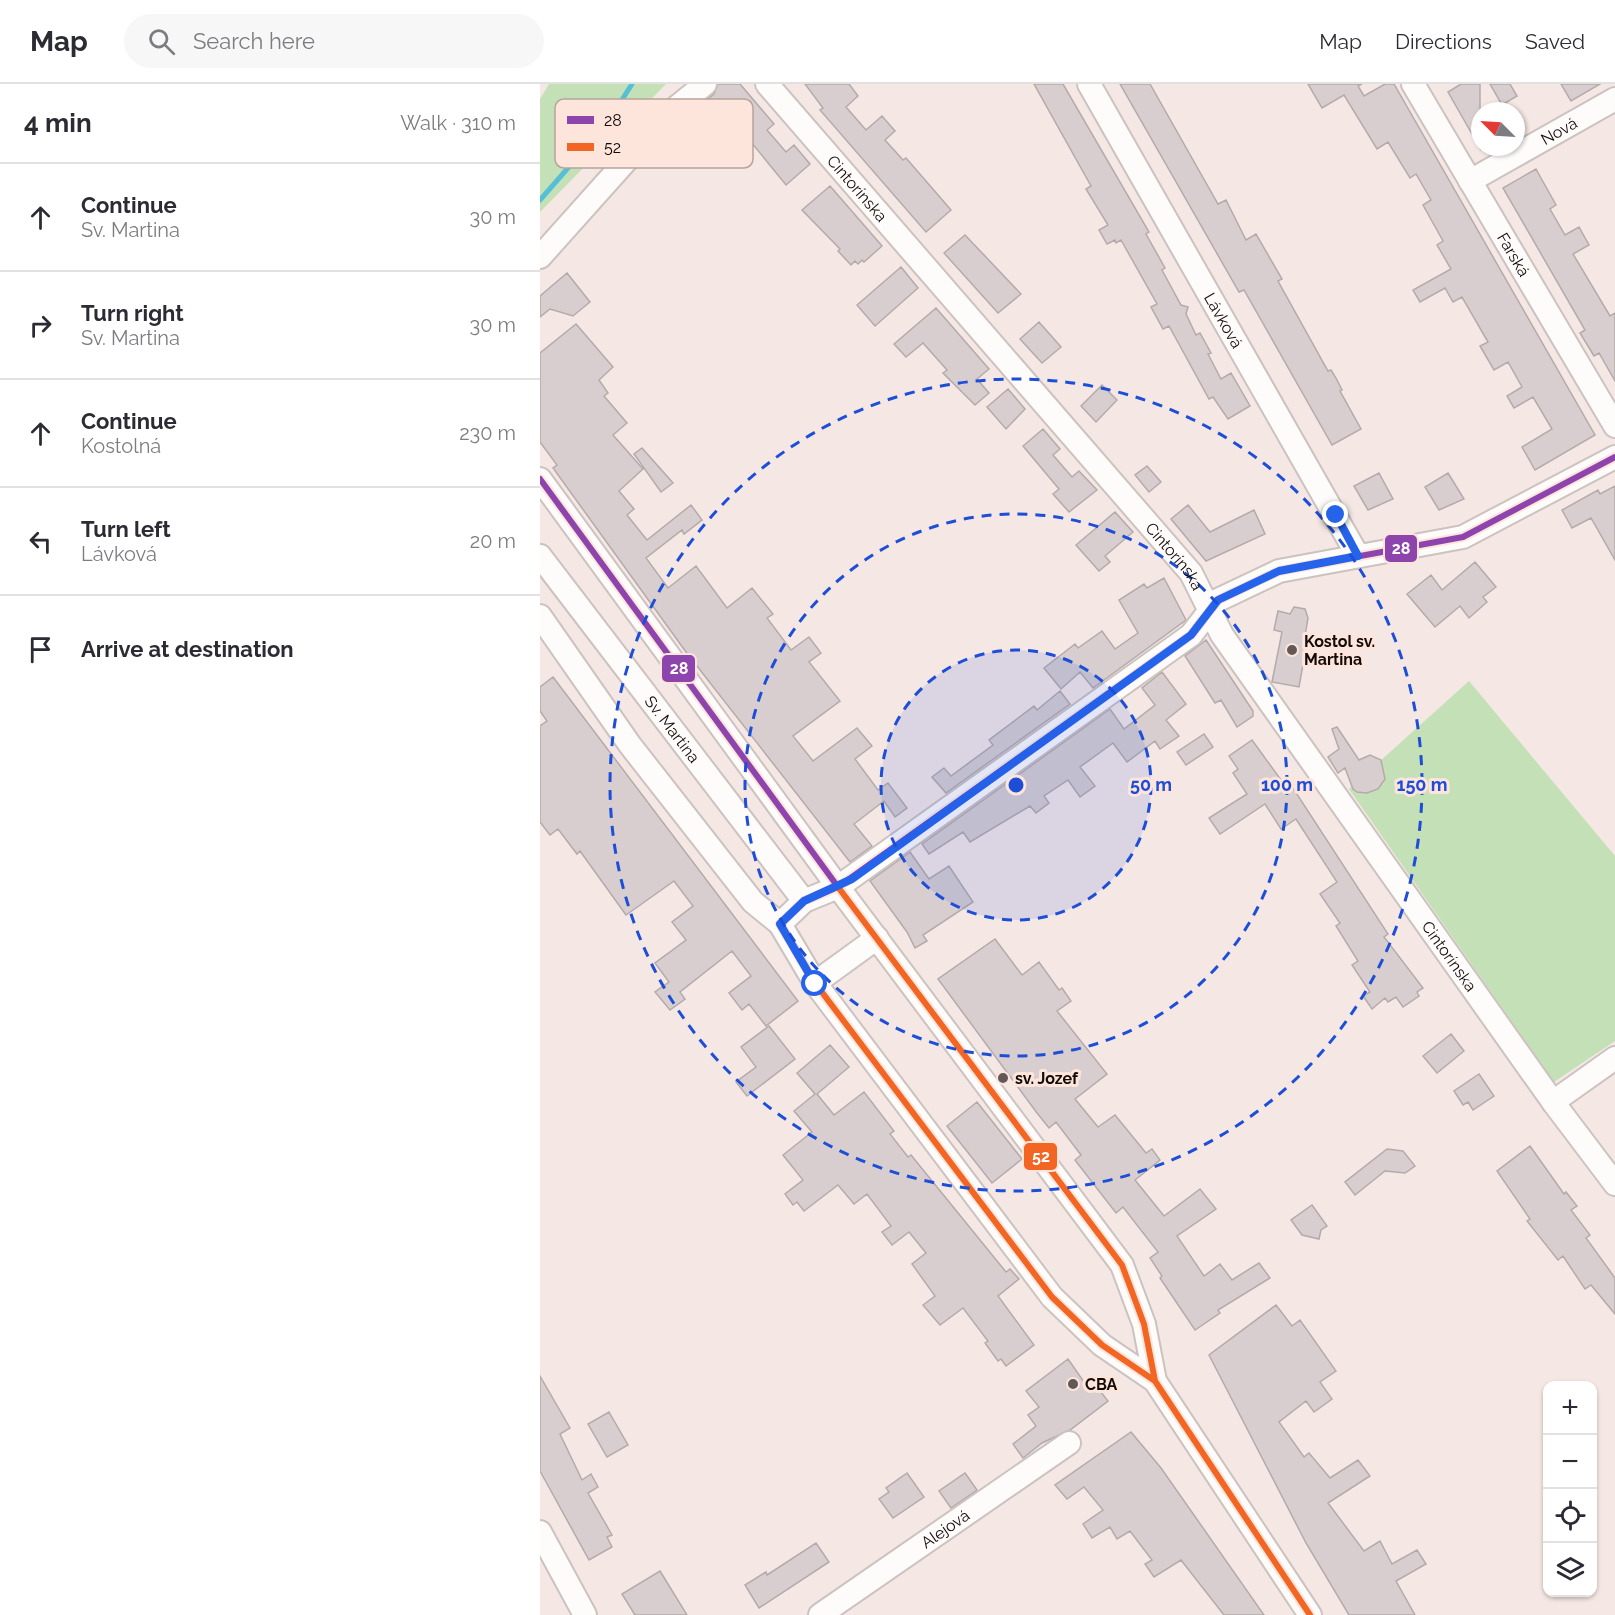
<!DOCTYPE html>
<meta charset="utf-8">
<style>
body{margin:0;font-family:Raleway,sans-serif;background:#f7f7f7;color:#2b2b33}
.controls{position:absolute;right:18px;bottom:18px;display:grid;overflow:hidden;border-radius:12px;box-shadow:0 2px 4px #0004}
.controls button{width:54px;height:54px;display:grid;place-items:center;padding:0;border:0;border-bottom:2px solid #e1e1e2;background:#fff;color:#2b2b33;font:30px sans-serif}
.compass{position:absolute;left:931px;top:18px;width:54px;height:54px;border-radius:50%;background:#fff;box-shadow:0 2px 4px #0004;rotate:294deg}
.stop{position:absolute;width:18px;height:18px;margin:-14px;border:4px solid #2563eb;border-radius:50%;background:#fff}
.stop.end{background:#2563eb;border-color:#fff;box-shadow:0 2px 6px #0008}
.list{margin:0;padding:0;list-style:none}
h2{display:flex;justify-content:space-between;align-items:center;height:78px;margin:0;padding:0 24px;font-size:26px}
h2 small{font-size:20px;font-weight:400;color:#7c7c81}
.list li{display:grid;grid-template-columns:39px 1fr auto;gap:18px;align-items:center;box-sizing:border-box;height:108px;padding:0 24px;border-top:2px solid #e1e1e2}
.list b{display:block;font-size:22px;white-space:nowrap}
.list p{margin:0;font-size:20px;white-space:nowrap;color:#7c7c81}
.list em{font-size:20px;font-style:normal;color:#7c7c81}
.icon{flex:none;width:33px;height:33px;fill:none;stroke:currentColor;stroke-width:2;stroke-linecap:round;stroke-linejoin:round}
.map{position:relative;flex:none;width:1075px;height:1531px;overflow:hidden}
header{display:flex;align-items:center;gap:36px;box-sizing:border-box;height:84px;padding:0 30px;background:#fff;border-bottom:2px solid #e1e1e2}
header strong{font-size:28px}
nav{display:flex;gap:33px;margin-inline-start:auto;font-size:21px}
.search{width:420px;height:54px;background:#f7f7f7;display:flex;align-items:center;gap:15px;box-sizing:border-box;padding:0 21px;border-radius:33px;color:#7c7c81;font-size:22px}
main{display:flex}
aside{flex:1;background:#fff}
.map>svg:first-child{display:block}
.green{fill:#c4e0b6}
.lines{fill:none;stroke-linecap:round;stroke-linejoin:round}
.stream{stroke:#54bfd7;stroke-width:5}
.building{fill:#d8cecf;stroke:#b5aaab;stroke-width:1.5}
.minor-casing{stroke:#ccc2bf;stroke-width:26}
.minor{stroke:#fefcfb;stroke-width:22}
.bus-1-casing{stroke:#fde5dc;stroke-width:10}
.bus-2-casing{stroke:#fde5dc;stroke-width:10}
.bus-1{stroke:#8e44ad;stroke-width:6}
.bus-2{stroke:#f26522;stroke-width:6}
.route{stroke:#2563eb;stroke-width:8}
.ring{fill:none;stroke:#1d4ed8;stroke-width:3;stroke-dasharray:10 8}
.poi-dot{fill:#625855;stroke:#fde5dc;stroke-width:2}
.labels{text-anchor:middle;stroke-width:6;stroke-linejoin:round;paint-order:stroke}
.street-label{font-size:16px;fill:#130b08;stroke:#fde5dc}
.poi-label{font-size:16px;font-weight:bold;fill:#130b08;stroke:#fde5dc;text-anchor:start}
.key{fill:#fde5dc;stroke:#b7a49c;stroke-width:1.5}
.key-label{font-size:16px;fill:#130b08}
.centre{fill:#1d4ed8;stroke:#fde5dc;stroke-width:3}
.ring-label{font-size:18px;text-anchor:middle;font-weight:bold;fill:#1d4ed8;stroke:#fde5dc;stroke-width:6;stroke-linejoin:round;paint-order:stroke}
.line-badge{stroke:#fde5dc;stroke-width:2}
.badge-label{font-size:16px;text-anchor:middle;font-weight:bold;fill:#fff}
</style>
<header>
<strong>Map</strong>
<div class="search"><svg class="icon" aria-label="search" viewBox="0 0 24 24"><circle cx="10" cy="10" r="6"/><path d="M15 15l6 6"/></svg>Search here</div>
<nav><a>Map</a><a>Directions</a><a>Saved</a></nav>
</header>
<main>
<aside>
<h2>4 min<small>Walk · 310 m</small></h2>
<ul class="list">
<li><svg class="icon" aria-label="ahead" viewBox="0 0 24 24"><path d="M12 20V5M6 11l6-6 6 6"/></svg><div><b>Continue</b><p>Sv. Martina</p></div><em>30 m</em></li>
<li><svg class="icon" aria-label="right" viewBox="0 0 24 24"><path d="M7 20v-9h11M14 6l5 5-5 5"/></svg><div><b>Turn right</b><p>Sv. Martina</p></div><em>30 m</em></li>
<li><svg class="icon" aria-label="ahead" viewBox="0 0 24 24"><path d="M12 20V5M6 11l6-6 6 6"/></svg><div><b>Continue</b><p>Kostolná</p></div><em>230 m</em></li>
<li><svg class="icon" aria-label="left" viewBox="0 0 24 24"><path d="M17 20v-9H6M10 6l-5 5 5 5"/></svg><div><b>Turn left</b><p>Lávková</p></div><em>20 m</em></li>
<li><svg class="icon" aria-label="arrive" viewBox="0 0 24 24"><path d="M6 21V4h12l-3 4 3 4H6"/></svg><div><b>Arrive at destination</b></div></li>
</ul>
</aside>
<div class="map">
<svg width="1075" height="1531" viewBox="0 0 1075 1531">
<rect width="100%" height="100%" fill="#f5e8e4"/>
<path class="green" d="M9 0H126L0 128V15Z
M929 597 1075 772V957L1014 998 809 705Z"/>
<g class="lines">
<path class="stream" d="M0 116 68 38 92 0"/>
</g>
<path class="building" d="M178 0H200L234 40 227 46 246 68 254 61 270 80 246 101 194 37 175 53 153 27 174 10Z
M265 0H309L318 12 306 23 326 46 342 32 355 47 345 56 363 76 366 74 411 126 386 148 280 26 283 24Z
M494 0H523L609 148 606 150 625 184 622 186 641 221 648 223 646 230 656 251 660 249 671 269 668 270 681 295 691 289 710 322 688 335 673 313 669 315 629 242 623 245 611 223 617 220 581 156 576 159 575 156 567 160 559 146 568 141 546 105 551 102Z
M580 0H610L678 120 686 116 706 156 716 150 742 195 738 197 788 287 791 286 796 294 802 306 800 307 821 345 792 361 704 206 699 208Z
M768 0H822L818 2 824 12 845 0H854L1055 351 995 386 982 363 1012 345 993 313 974 324 967 312 982 303 968 278 954 286 940 262 948 258 922 213 913 218 905 204 880 218 873 206 911 185 897 161 903 157 883 121 891 116 876 90 870 94 848 58 837 65 804 11 782 24Z
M921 0H940V64L908 8Z
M950 0H970L977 12 962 21Z
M1021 0H1060L1031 17Z
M996 85 1016 121 1010 125 1025 151 1039 143 1049 161 1033 170 1070 232 1075 229V297L1059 269 1054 272 1040 249 1045 246 963 104Z
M290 102 342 162 324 178 322 176 318 180 315 177 311 181 298 167 300 165 262 126Z
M425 151 481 210 458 229 404 169Z
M361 183 378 204 335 242 317 221Z
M27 189 50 218 33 232 10 225 0 233V212Z
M396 224 449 285 437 295 449 309 435 321 403 289 407 286 383 259 366 273 354 260Z
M499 238 521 263 502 279 480 255Z
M36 240 73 283 59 296 68 309 64 312 87 339 73 351 103 385 79 407 94 425 87 431 107 456 151 421 162 436 144 450 142 446 106 474 128 504 156 482 187 524 212 504 233 530 227 534 251 566 269 553 281 569 269 578 300 617 253 652 273 677 317 644 332 662 315 675 338 706 348 699 367 724 355 733 344 717 314 740 332 762 310 778 146 568 13 384 17 381 0 358V269Z
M562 301 577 316 556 338 541 322Z
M468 305 485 325 466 345 447 323Z
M503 345 520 365 513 371 532 393 539 387 557 406 529 428 513 410 519 405 483 362Z
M102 364 133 399 121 408 94 370Z
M607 382 621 398 609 408 595 391Z
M839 389 853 415 828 426 814 402Z
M908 389 924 415 899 426 885 403Z
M1075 402V476L1051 434 1032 444 1022 426 1058 406 1060 410Z
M648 421 670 448 714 426 725 450 666 477 631 435Z
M575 428 593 448 565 472 570 478 559 487 536 461Z
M935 478 956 503 943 513 947 518 929 534 920 522 895 543 867 510 891 491 902 506Z
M624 494 646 536 553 604 540 588 521 605 504 584 535 560 538 564 562 547 575 565 598 549 579 516 604 500 607 504Z
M754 523 765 525 768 534 765 552 768 553 759 603 732 598 742 548 734 546 738 527 750 530Z
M666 556 713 627V632L697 643 681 616 675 619 645 572Z
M622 588 646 620 626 636 639 652 620 665 615 657 587 678 573 659 540 683 555 702 540 713 528 696 504 712 509 719 496 729 490 722 430 758 423 748 389 770 382 760 570 625 584 645 615 621 602 604Z
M13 593 258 917 226 942 209 920 202 926 189 909 211 892 192 867 140 908 145 915 130 926 115 908 129 898 115 879 146 856 132 838 153 822 134 797 86 831 40 767 37 770 18 745 10 751 0 738V642L7 637 0 627V603Z
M520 607 530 620 406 709 392 693 404 684 411 692 453 661 449 656 494 622 497 626Z
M797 643 819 676 830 671 841 676 845 695 838 705 827 709 817 708 813 705 805 684 798 689 788 673 799 665 792 645Z
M664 650 673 663 646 681 637 668Z
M712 656 749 707 753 704 848 850 844 853 883 904 877 908 879 912 863 923 856 913 848 918 845 914 832 925 823 912 830 908 812 881 818 877 796 842 800 839 780 810 797 798 756 735 741 745 725 720 680 750 669 734 707 710 693 689 698 685 689 672Z
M370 768 389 795 409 782 433 818 383 851 387 857 375 864 367 848 330 797Z
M455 855 482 891 499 878 519 906 522 904 531 917 517 927 567 990 535 1015 558 1043 575 1031 606 1069 612 1065 620 1076 595 1096 624 1132 660 1105 676 1125 637 1152 664 1192 680 1180 692 1196 719 1179 730 1194 678 1226 680 1229 655 1246 620 1194 622 1192 610 1174 618 1168 583 1123 576 1129 535 1076 541 1071 516 1038 509 1044 497 1029 398 895Z
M229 942 255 975 207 1012 196 998 216 983 201 963Z
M911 950 924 967 897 989 883 972Z
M290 961 309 983 277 1010 294 1031 324 1008 354 1047 350 1050 368 1073 371 1071 466 1188 470 1185 479 1195 458 1212 494 1261 466 1282 461 1275 458 1277 445 1259 448 1257 423 1224 400 1241 383 1221 395 1212 372 1180 386 1169 369 1148 352 1161 342 1148 351 1142 327 1110 314 1120 298 1101 264 1127 257 1118 253 1121 245 1110 263 1096 243 1071 272 1048 254 1027 275 1010 257 989Z
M939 990 954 1012 933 1026 928 1018 923 1021 914 1007Z
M437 1018 482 1075 452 1099 407 1042Z
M990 1062 1024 1110 1026 1108 1037 1122 1031 1126 1050 1151 1046 1154 1075 1194V1230L1051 1201 1045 1205 1023 1172 1018 1176 987 1137 990 1135 957 1087Z
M847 1065 863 1067 875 1082 865 1089 845 1087 815 1111 805 1098Z
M772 1121 787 1142 781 1146 779 1155 762 1151 751 1136Z
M736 1221 752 1242 760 1236 796 1287 780 1298 792 1315 774 1328 766 1317 739 1338 764 1373 769 1369 790 1394 818 1376 830 1392 788 1419 824 1467 840 1457 852 1480 877 1466 886 1480 856 1497 875 1531H809L766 1459 669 1271Z
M528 1275 544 1298 550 1294 568 1317 530 1346 502 1359 483 1374 473 1360 496 1342 488 1331 499 1323 486 1307Z
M0 1292 30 1344 20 1350 42 1396 51 1390 58 1403 48 1409 72 1451 67 1453 72 1463 49 1476 0 1387Z
M69 1328 88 1361 67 1373 48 1340Z
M591 1348 621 1384 724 1531H684L641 1476 614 1493 605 1480 612 1476 590 1447 577 1455 570 1443 552 1454 543 1440 563 1426 544 1403 527 1415 515 1401Z
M367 1389 384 1413 353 1434 339 1415 349 1408 346 1404Z
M425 1389 437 1406 411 1424 399 1407Z
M276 1459 289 1478 219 1524 205 1501 226 1488 227 1491Z
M120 1487 147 1531H95L82 1510Z"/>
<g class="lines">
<defs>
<g id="minor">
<path id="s1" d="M227 0 651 489 682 551 1013 1018 1075 1100"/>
<path id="s2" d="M549 0 818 472"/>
<path id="s3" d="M873 0 1075 342"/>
<path id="s4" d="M930 97 1075 15"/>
<path d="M0 173 127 31 165 0"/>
<path d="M0 395 298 803 651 551 678 516 739 487 923 453 1075 373"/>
<path id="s5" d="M0 472 264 817"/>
<path d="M0 532 90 661 213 818 240 840"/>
<path d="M275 899 337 854"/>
<path d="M1013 1018 1075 974"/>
<path d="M615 1297 604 1240 582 1181 298 803 264 817 240 840 275 899 512 1213 562 1261 615 1297 770 1531"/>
<path d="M0 1448 45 1531"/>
<path id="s6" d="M280 1531 529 1359"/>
</g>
</defs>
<use href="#minor" class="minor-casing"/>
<use href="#minor" class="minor"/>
<defs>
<path id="bus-1" d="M0 395 298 803 651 551 678 516 739 487 923 453 1075 373"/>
<path id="bus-2" d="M615 1297 604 1240 582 1181 298 803 264 817 240 840 275 899 512 1213 562 1261 615 1297 770 1531"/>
</defs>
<use href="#bus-1" class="bus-1-casing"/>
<use href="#bus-2" class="bus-2-casing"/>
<use href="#bus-1" class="bus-1"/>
<use href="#bus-2" class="bus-2"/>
</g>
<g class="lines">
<path class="route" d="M275 900 240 840 264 817 312 795 651 551 678 516 739 487 818 472 796 431"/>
</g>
<circle cx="476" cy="701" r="135" fill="#1d4ed8" fill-opacity=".12"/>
<g class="ring">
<circle cx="476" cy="701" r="135"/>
<circle cx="476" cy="701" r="271"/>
<circle cx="476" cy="701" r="406"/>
</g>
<g class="poi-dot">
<circle cx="752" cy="566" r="6"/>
<circle cx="463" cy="994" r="6"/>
<circle cx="533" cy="1300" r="6"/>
</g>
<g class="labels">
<g class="street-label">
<text dy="6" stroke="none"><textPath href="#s4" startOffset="102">Nová</textPath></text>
<text dy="6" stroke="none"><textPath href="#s1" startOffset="138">Cintorínska</textPath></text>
<text dy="6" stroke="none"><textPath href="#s3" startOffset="198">Farská</textPath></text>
<text dy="6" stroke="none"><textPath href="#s2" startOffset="272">Lávková</textPath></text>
<text dy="6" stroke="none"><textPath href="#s1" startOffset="624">Cintorínska</textPath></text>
<text dy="6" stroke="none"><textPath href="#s5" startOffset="218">Sv. Martina</textPath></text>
<text dy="6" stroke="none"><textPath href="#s1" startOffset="1110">Cintorínska</textPath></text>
<text dy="6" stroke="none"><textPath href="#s6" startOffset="152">Alejová</textPath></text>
</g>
<g class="poi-label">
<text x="764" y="563">Kostol sv.<tspan x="764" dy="18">Martina</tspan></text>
<text x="475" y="1000">sv. Jozef</text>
<text x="545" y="1306">CBA</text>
</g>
</g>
<rect x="15" y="15" width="198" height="69" rx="9" class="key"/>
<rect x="27" y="32" width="27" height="8" fill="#8e44ad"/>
<rect x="27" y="59" width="27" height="8" fill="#f26522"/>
<g class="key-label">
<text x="64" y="42">28</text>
<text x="64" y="69">52</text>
</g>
<circle cx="476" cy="701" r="9" class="centre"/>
<g class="ring-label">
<text x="611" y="707">50 m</text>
<text x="747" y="707">100 m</text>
<text x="882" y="707">150 m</text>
</g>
<g class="line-badge">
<rect x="844" y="450" width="34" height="29" rx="6" fill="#8e44ad"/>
<rect x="121" y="570" width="35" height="29" rx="6" fill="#8e44ad"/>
<rect x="483" y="1058" width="35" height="29" rx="6" fill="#f26522"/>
</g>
<g class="badge-label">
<text x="861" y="470">28</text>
<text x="139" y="590">28</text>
<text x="501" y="1078">52</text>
</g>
</svg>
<div class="controls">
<button>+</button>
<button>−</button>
<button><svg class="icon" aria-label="locate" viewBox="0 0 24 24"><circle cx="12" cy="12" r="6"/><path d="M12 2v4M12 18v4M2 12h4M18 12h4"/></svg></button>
<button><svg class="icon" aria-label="layers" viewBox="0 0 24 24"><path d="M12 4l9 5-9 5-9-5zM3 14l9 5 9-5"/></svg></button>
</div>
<svg class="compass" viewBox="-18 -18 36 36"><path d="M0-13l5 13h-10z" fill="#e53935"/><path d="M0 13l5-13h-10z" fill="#7c7c81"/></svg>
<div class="stop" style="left:275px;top:900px"></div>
<div class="stop end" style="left:796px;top:431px"></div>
</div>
</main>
